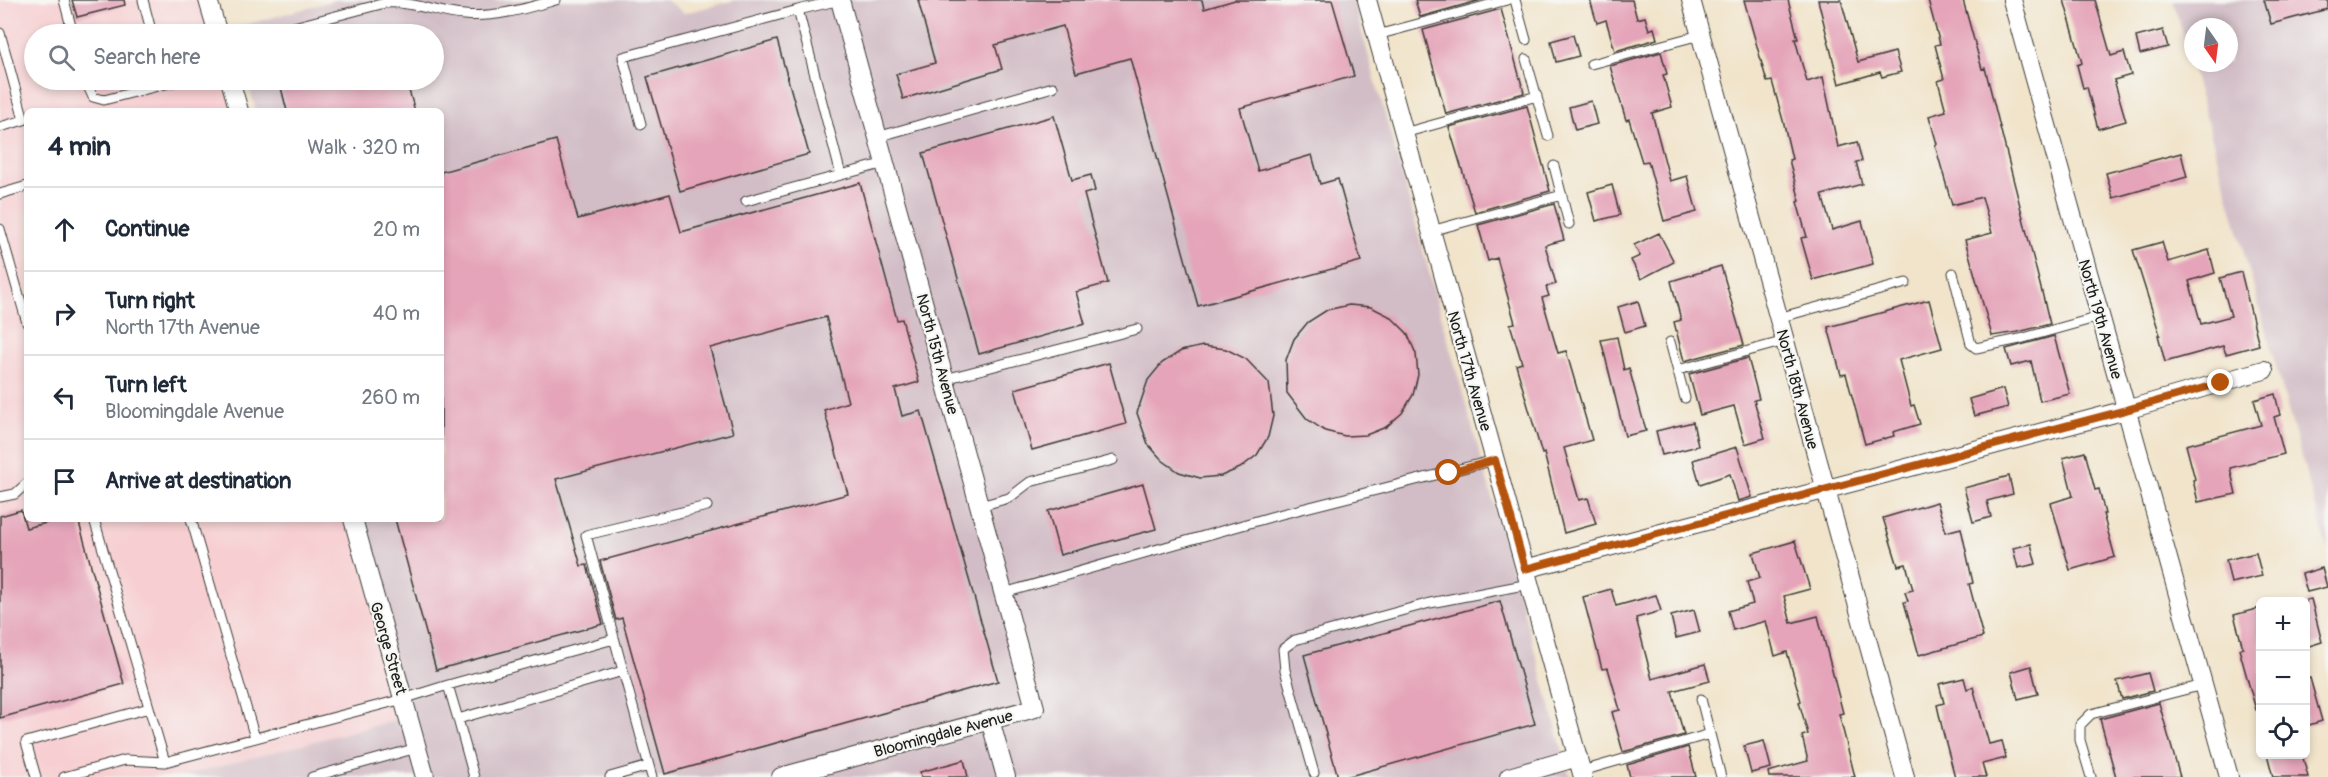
<!DOCTYPE html>
<meta charset="utf-8">
<style>
body{margin:0;font-family:Pangolin,sans-serif;background:#f2f2f3;color:#1f2937}
.controls{position:absolute;right:18px;bottom:18px;display:grid;overflow:hidden;border-radius:9px;box-shadow:0 3px 9px #0003}
.controls button{width:54px;height:54px;display:grid;place-items:center;padding:0;border:0;border-bottom:2px solid #e0e1e3;background:#fff;color:#1f2937;font:30px sans-serif}
.compass{position:absolute;left:2184px;top:18px;width:54px;height:54px;border-radius:50%;background:#fff;box-shadow:0 3px 9px #0003;rotate:166deg}
.stop{position:absolute;width:18px;height:18px;margin:-14px;border:4px solid #b45309;border-radius:50%;background:#fff}
.stop.end{background:#b45309;border-color:#fff;box-shadow:0 2px 6px #0008}
.list{margin:0;padding:0;list-style:none}
h2{display:flex;justify-content:space-between;align-items:center;height:78px;margin:0;padding:0 24px;font-size:26px}
h2 small{font-size:20px;font-weight:400;color:#747a83}
.list li{display:grid;grid-template-columns:39px 1fr auto;gap:18px;align-items:center;box-sizing:border-box;height:84px;padding:0 24px;border-top:2px solid #e0e1e3}
.list b{display:block;font-size:22px;white-space:nowrap}
.list p{margin:0;font-size:20px;white-space:nowrap;color:#747a83}
.list em{font-size:20px;font-style:normal;color:#747a83}
.icon{flex:none;width:33px;height:33px;fill:none;stroke:currentColor;stroke-width:2;stroke-linecap:round;stroke-linejoin:round}
.map{position:relative;flex:none;width:2328px;height:777px;overflow:hidden}
.search{position:absolute;background:#fff;box-shadow:0 3px 9px #0003;left:24px;top:24px;width:420px;height:66px;display:flex;align-items:center;gap:15px;box-sizing:border-box;padding:0 21px;border-radius:33px;color:#747a83;font-size:22px}
.panel{position:absolute;background:#fff;box-shadow:0 3px 9px #0003;left:24px;top:108px;width:420px;height:414px;border-radius:9px}
.map>svg:first-child{display:block}
.built{fill:#f7cfd2}
.industrial{fill:#d2bdc6;fill-rule:evenodd}
.building{fill:#e5a4b9}
.lines{fill:none;stroke-linecap:round;stroke-linejoin:round}
.service-casing{stroke:#3c3a36;stroke-width:11}
.minor-casing{stroke:#3c3a36;stroke-width:20}
.service{stroke:#fff;stroke-width:9}
.minor{stroke:#fff;stroke-width:18}
.route{stroke:#b45309;stroke-width:8}
.labels{text-anchor:middle;stroke-width:4.5;stroke-linejoin:round;paint-order:stroke}
.street-label{font-size:16px;fill:#1c1c1c;stroke:#f6f6f2}
</style>
<div class="map">
<svg width="2328" height="777" viewBox="0 0 2328 777">
<rect width="100%" height="100%" fill="#f6f6f2"/>
<filter id="ink" filterUnits="userSpaceOnUse"><feTurbulence type="fractalNoise" baseFrequency=".0167" numOctaves="2"/><feDisplacementMap in="SourceGraphic" scale="12" xChannelSelector="R" yChannelSelector="G"/><feConvolveMatrix kernelMatrix="1 2 1 2 8 2 1 2 1" color-interpolation-filters="sRGB"/></filter>
<filter id="wash" filterUnits="userSpaceOnUse"><feTurbulence type="fractalNoise" baseFrequency=".008" numOctaves="4" result="noise"/><feDisplacementMap in="SourceGraphic" scale="24" xChannelSelector="R" yChannelSelector="G"/><feGaussianBlur stdDeviation="1.35" result="paint"/><feColorMatrix in="noise" values="0 0 0 0 0 0 0 0 0 0 0 0 0 0 0 0 0 1.4 0 .05"/><feComposite in="paint" operator="in"/></filter>
<g filter="url(#wash)">
<rect width="100%" height="100%" fill="#f1e4cb"/>
<path class="built" d="M0 0H203L213 34H34V80H226L235 111H27V519H353L410 716 180 777H0Z"/>
<path class="industrial" d="M336 0H666L684 13 736 0H1353L1570 777H180L409 716 353 519H441V111H256L247 80H434V34H235L233 28Z
M2173 0H2328V551ZM2193 27H2229V63H2193Z"/>
<g id="blocks">
<path class="building" d="M72 0H124L125 5 77 17Z
M918 0H1202L1204 9 1235 0H1332L1354 76 1240 108 1258 171 1312 155 1320 184 1338 179 1361 261 1198 306 1130 58 1076 73 1063 26 995 45 1002 69 903 99 896 74 935 63Z
M1415 0H1481L1420 17Z
M1590 0H1632L1637 19 1645 17 1649 30 1654 28 1657 39 1615 51 1606 20 1597 23Z
M1744 0H1788L1798 39H1795L1807 82 1823 77 1838 147 1857 142 1862 161 1856 162 1862 184 1822 195 1832 230 1862 221 1873 264 1813 280 1801 238 1807 237 1797 202 1800 201 1789 160 1792 159 1784 124 1772 81 1767 82Z
M1818 0H1841L1858 62 1895 52 1901 72 1882 77 1880 72 1839 84Z
M1928 0H1963L1982 69 1985 68 2050 324 2018 332 1992 336 1965 240 1992 233 1982 197 1952 205 1935 145 1937 144 1929 116 1946 111 1938 81 1944 79 1935 45 1940 44Z
M2064 0H2095L2111 56 2124 52 2131 75 2114 80 2126 121 2098 129 2087 87 2083 88 2077 65 2082 63Z
M2264 0H2328V9L2271 24Z
M1501 9 1524 93 1446 114 1423 30Z
M2163 30 2168 47 2140 54 2136 37Z
M1573 35 1579 56 1556 62 1551 41Z
M777 40 809 154 680 191 647 77Z
M1661 52 1667 74 1663 75 1672 107 1652 113 1670 181 1687 176 1697 212 1664 221 1648 161 1642 162 1629 119 1626 120 1610 66Z
M279 80H406L415 111H287Z
M1591 101 1597 124 1575 130 1569 107Z
M1527 106 1550 191 1475 212 1449 127Z
M1054 116 1072 180 1091 175 1095 191 1084 194 1108 283 1076 292 1085 324 979 354 923 153Z
M556 140 578 219 670 194 681 232 860 183 897 320 902 319 919 382 895 389 902 416 921 411 998 681 665 774 622 618 616 620 600 561 848 494 824 410 848 402 826 317 710 348 733 433 556 479 581 566 587 565 603 624 436 670 395 519H441V172Z
M2181 153 2187 177 2113 198 2106 173Z
M1612 185 1620 215 1596 221 1588 192Z
M1554 204 1564 240 1545 245 1556 284 1546 287 1549 296 1542 298 1558 353 1566 351 1592 440 1564 448 1579 500 1588 498 1596 524 1564 533 1544 453 1542 454 1516 365 1522 363 1510 324 1515 323 1497 258 1488 261 1478 225Z
M1659 233 1674 262 1641 279 1631 260 1640 256 1634 245Z
M2162 242 2168 262 2209 250 2215 273 2189 281 2201 324 2231 316 2220 278 2241 272 2259 345 2226 354 2223 346 2165 362 2158 335H2160L2133 250Z
M1721 266 1744 345 1684 361 1674 322 1681 320 1671 281Z
M1929 300 1942 348 1899 360 1911 406 1914 405 1920 424 1893 432 1894 436 1865 444 1846 374 1841 375 1828 327Z
M1638 301 1645 326 1625 332 1618 307Z
M1349 305 1371 307 1391 317 1407 333 1416 354 1418 375 1413 395 1402 413 1386 427 1366 435 1345 436 1325 431 1307 419 1287 393 1286 360 1294 339 1308 322 1327 310Z
M2054 336 2070 394 2040 401 2031 361 2011 366 2006 349Z
M1617 337 1624 370 1629 368 1646 431 1625 436 1601 340Z
M1203 346 1226 349 1246 359 1269 383 1273 416 1268 437 1257 455 1240 468 1221 476 1200 478 1179 472 1162 460 1148 444 1137 413 1148 380 1162 363 1181 351Z
M1748 358 1759 399 1754 400 1765 438 1745 444 1734 406 1700 415 1689 374Z
M1109 363 1126 424 1032 450 1015 389Z
M2003 389 2008 407 1974 416 1969 399Z
M2275 394 2280 415 2274 417 2284 454 2230 468 2236 494 2198 502 2193 480 2195 479 2186 445 2261 425 2254 400Z
M1693 422 1698 446 1662 455 1656 431Z
M1737 447 1752 497 1738 501 1730 474 1700 484 1693 460Z
M2085 452 2095 490 2099 489 2105 514H2103L2115 557 2070 570 2051 503 2073 496 2063 458Z
M2009 476 2013 494 1987 501 1991 517 1973 522 1964 488Z
M1143 484 1156 529 1060 555 1048 511Z
M1937 502 1946 532 1961 528 1973 583 1969 584 1983 637 1919 655 1904 602 1908 601 1905 592 1913 590 1906 564 1898 566 1883 518Z
M21 510 26 528 62 519H78L124 684 0 718V516Z
M1795 541 1810 589 1784 596 1791 623 1818 616 1843 713 1839 714 1855 777H1769L1768 772 1808 761 1802 736 1808 734 1799 702 1801 701 1787 652 1775 656 1766 621 1733 630 1728 611 1753 604 1747 582 1760 578 1753 553Z
M2031 544 2036 564 2018 568 2013 548Z
M2256 553 2262 576 2231 583 2226 560Z
M2322 568 2327 587 2307 592 2302 574Z
M1611 589 1616 606 1656 595 1661 611 1636 618 1652 679 1705 664 1710 681 1672 691 1684 735 1623 752 1612 712 1620 710 1608 668 1602 669 1583 597Z
M2311 599 2322 642 2306 647V600Z
M1500 601 1535 724 1346 777H1338L1304 655Z
M2260 608V710H2256L2239 649 2243 648 2234 615Z
M1694 610 1700 632 1676 638 1671 616Z
M2031 666 2038 694 2018 699 2011 672Z
M2148 673 2153 691 2122 699 2117 681Z
M1964 678 1967 689 1973 687 1989 744 2002 741 2006 758 1982 764 1986 777H1955L1943 732 1937 705 1944 703 1939 684Z
M2310 678 2322 721 2306 726V679Z
M2159 703 2180 777H2116L2100 719Z
M1764 741 1771 768 1751 773 1744 746Z
M1688 747 1696 777H1630L1627 765Z
M2267 754H2302L2308 777H2273Z
M964 760 968 777H921L920 772Z"/>
</g>
</g>
<g filter="url(#ink)">
<use href="#blocks" fill-opacity="0" stroke="#3c3a36" stroke-width="1.5"/>
<g class="lines">
<defs>
<path id="service" d="M64 0 73 34
M143 0 152 34
M840 0 798 10 841 175
M1515 0 1526 40
M0 33 24 120 0 127
M267 34 385 3C413 1 437 13 464 15 495 18 527 8 556 0
M1377 35 1507 0
M1526 59 1548 136
M1591 64 1700 35
M85 80 93 97 104 100 181 80
M641 124 623 57 798 10
M1404 133 1537 96
M877 137 1053 87
M1554 166 1569 224
M0 194 27 186
M746 201 885 163
M0 229 27 323
M1431 231 1562 195
M1953 273 1971 344 1976 348 2020 339 2099 317
M1778 318 1906 283
M1670 342 1685 398
M1678 370 1785 341
M945 379 1137 329
M0 497 15 494 27 483
M980 506 1009 498 1030 482 1113 460
M94 519 165 762
M191 519 255 738
M1004 593 1274 516 1495 460
M448 685 614 639
M1701 699 1721 777
M1582 771 1710 734
M1314 773 1285 670 1283 649 1295 640 1430 603 1529 584
M36 777 26 742 149 708
M64 777 125 760 165 762 403 699 448 685 458 719
M312 777 417 748
M474 777 458 719 623 671
M610 777 649 766
M652 777 586 535 707 506
M2091 777 2080 740V725L2091 714 2203 685"/>
<path id="minor" d="M208 0 218 34
M1367 0 1583 777
M1691 0 1905 777
M2012 0 2229 777
M230 80 239 111
M353 519 425 777
M1525 569 2126 410 2264 370
M990 720 1006 777
M781 777 1035 708 840 0
M1509 777 1578 757"/>
</defs>
<use href="#service" class="service-casing"/>
<use href="#minor" class="minor-casing"/>
<use href="#service" class="service"/>
<use href="#minor" class="minor"/>
</g>
</g>
<g class="lines" filter="url(#ink)">
<path class="route" d="M1449 473 1495 460 1525 569 2126 410 2221 383"/>
</g>
<g class="labels">
<g class="street-label">
<text transform="translate(2101 319) rotate(74)" y="6">North 19th Avenue</text>
<text transform="translate(938 354) rotate(75)" y="6">North 15th Avenue</text>
<text transform="translate(1470 371) rotate(74)" y="6">North 17th Avenue</text>
<text transform="translate(1798 389) rotate(75)" y="6">North 18th Avenue</text>
<text transform="translate(389 648) rotate(74)" y="6">George Street</text>
<text transform="translate(943 733) rotate(-15)" y="6">Bloomingdale Avenue</text>
</g>
</g>
</svg>
<div class="controls">
<button>+</button>
<button>−</button>
<button><svg class="icon" aria-label="locate" viewBox="0 0 24 24"><circle cx="12" cy="12" r="6"/><path d="M12 2v4M12 18v4M2 12h4M18 12h4"/></svg></button>
</div>
<svg class="compass" viewBox="-18 -18 36 36"><path d="M0-13l5 13h-10z" fill="#e53935"/><path d="M0 13l5-13h-10z" fill="#747a83"/></svg>
<div class="stop" style="left:1449px;top:473px"></div>
<div class="stop end" style="left:2221px;top:383px"></div>
<div class="search"><svg class="icon" aria-label="search" viewBox="0 0 24 24"><circle cx="10" cy="10" r="6"/><path d="M15 15l6 6"/></svg>Search here</div>
<section class="panel">
<h2>4 min<small>Walk · 320 m</small></h2>
<ul class="list">
<li><svg class="icon" aria-label="ahead" viewBox="0 0 24 24"><path d="M12 20V5M6 11l6-6 6 6"/></svg><div><b>Continue</b></div><em>20 m</em></li>
<li><svg class="icon" aria-label="right" viewBox="0 0 24 24"><path d="M7 20v-9h11M14 6l5 5-5 5"/></svg><div><b>Turn right</b><p>North 17th Avenue</p></div><em>40 m</em></li>
<li><svg class="icon" aria-label="left" viewBox="0 0 24 24"><path d="M17 20v-9H6M10 6l-5 5 5 5"/></svg><div><b>Turn left</b><p>Bloomingdale Avenue</p></div><em>260 m</em></li>
<li><svg class="icon" aria-label="arrive" viewBox="0 0 24 24"><path d="M6 21V4h12l-3 4 3 4H6"/></svg><div><b>Arrive at destination</b></div></li>
</ul>
</section>
</div>
